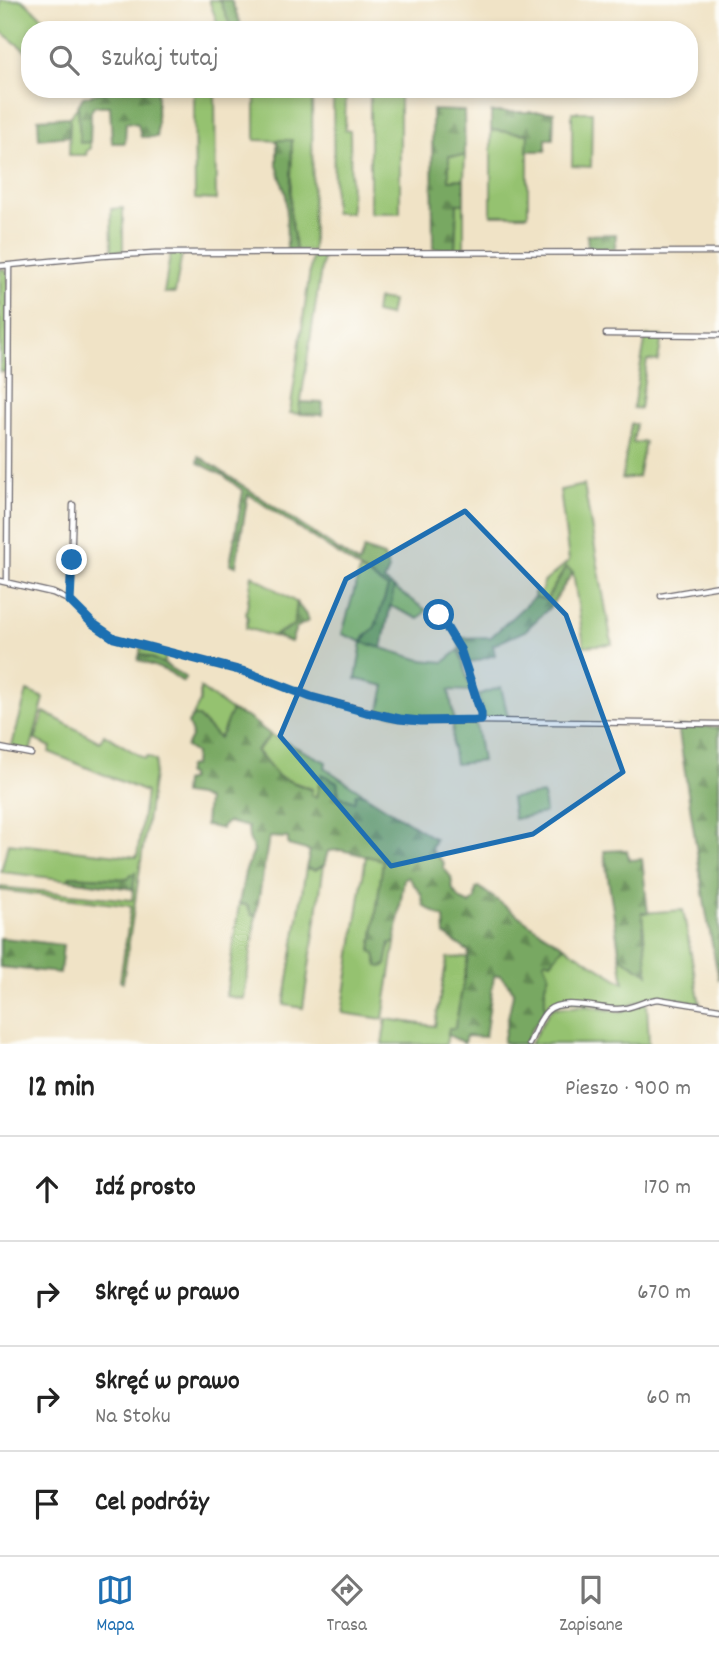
<!DOCTYPE html>
<html lang="pl">
<meta charset="utf-8">
<style>
body{margin:0;font-family:Dekko,sans-serif;background:#f6f6f6;color:#222}
.stop{position:absolute;width:21px;height:21px;margin:-16px;border:5px solid #1f6fb2;border-radius:50%;background:#fff}
.stop.end{background:#1f6fb2;border-color:#fff;box-shadow:0 2px 7px #0008}
.list{margin:0;padding:0;list-style:none}
h2{display:flex;justify-content:space-between;align-items:center;height:91px;margin:0;padding:0 28px;font-size:30px}
h2 small{font-size:23px;font-weight:400;color:#767676}
.list li{display:grid;grid-template-columns:46px 1fr auto;gap:21px;align-items:center;box-sizing:border-box;height:105px;padding:0 28px;border-top:2px solid #e0e0e0}
.list b{display:block;font-size:26px;white-space:nowrap}
.list p{margin:0;font-size:23px;white-space:nowrap;color:#767676}
.list em{font-size:23px;font-style:normal;color:#767676}
.icon{flex:none;width:38px;height:38px;fill:none;stroke:currentColor;stroke-width:2;stroke-linecap:round;stroke-linejoin:round}
.map{position:relative;flex:none;width:719px;height:1044px;overflow:hidden}
.search{position:absolute;background:#fff;box-shadow:0 4px 10px #0003;left:21px;right:21px;top:21px;height:77px;display:flex;align-items:center;gap:18px;box-sizing:border-box;padding:0 24px;border-radius:28px;color:#767676;font-size:26px}
.sheet{height:511px;background:#fff}
nav{display:flex;justify-content:space-around;align-items:center;box-sizing:border-box;height:98px;border-top:2px solid #e0e0e0;background:#fff;font-size:19px;color:#767676}
nav a{display:grid;justify-items:center;gap:4px}
nav .on{color:#1f6fb2}
.map>svg:first-child{display:block}
.grass{fill:#95c270;stroke:#5c7256;stroke-width:2}
.forest{fill:url(#forest-firs);stroke:#4d654e;stroke-width:2}
.lines{fill:none;stroke-linecap:round;stroke-linejoin:round}
.minor-casing{stroke:#6a666c;stroke-width:7}
.minor{stroke:#fff;stroke-width:4.5}
.route{stroke:#1f6fb2;stroke-width:9}
.marked{fill:#1f6fb2;fill-opacity:0.2;stroke:#1f6fb2;stroke-width:5;stroke-linejoin:round}
</style>
<div class="map">
<svg width="719" height="1044" viewBox="0 0 719 1044">
<defs>
<pattern id="forest-firs" width="22" height="20" patternUnits="userSpaceOnUse" patternTransform="scale(1.75)"><rect width="22" height="20" fill="#78a862"/><path d="M5 1l3.5 6h-7zM16 11l3.5 6h-7z" fill="#628852"/></pattern>
</defs>
<rect width="100%" height="100%" fill="#fdfcf7"/>
<filter id="ink" filterUnits="userSpaceOnUse"><feTurbulence type="fractalNoise" baseFrequency=".0143" numOctaves="2"/><feDisplacementMap in="SourceGraphic" scale="14" xChannelSelector="R" yChannelSelector="G"/><feConvolveMatrix kernelMatrix="1 2 1 2 8 2 1 2 1" color-interpolation-filters="sRGB"/></filter>
<filter id="wash" filterUnits="userSpaceOnUse"><feTurbulence type="fractalNoise" baseFrequency=".00686" numOctaves="4" result="noise"/><feDisplacementMap in="SourceGraphic" scale="28" xChannelSelector="R" yChannelSelector="G"/><feGaussianBlur stdDeviation="1.57" result="paint"/><feColorMatrix in="noise" values="0 0 0 0 0 0 0 0 0 0 0 0 0 0 0 0 0 1.4 0 .05"/><feComposite in="paint" operator="in"/></filter>
<g filter="url(#wash)">
<rect width="100%" height="100%" fill="#f0e3c6"/>
<path class="grass" d="M0 0H22L58 30H30V54L0 31Z
M209 0H220L232 30H220Z
M194 89H215L216 200 195 199Z
M255 89H312L313 251 296 250 290 212 292 141 255 140Z
M333 89H346L345 130 350 131 351 213H334Z
M370 89H400V213H370Z
M78 106 80 142H90V149L87 150 86 155H69L70 117Z
M572 112H592L591 167 572 166Z
M491 130 528 134V215H491Z
M449 155 465 156 464 179 449 180Z
M457 203 464 204V250L455 249Z
M123 208V251L112 252 111 209Z
M182 254 175 293H164L170 255Z
M312 256H323L299 414 290 413Z
M0 269H4L8 273 7 372H0Z
M377 299 392 301 389 316 375 313Z
M646 336H662L658 361 647 360 640 409 633 408Z
M631 424H636L633 443 645 442 638 477 622 479Z
M584 485 612 644 584 646 573 572 566 567 546 600 534 597V592L541 593 544 582 569 561 560 490Z
M360 570 388 588 375 628 366 635 362 642 421 660 444 662 459 650 471 691 449 690 454 719 418 718 379 712 385 686 356 679 362 642 342 634Z
M252 575 297 603 294 625 273 636 246 628 248 618 246 614Z
M394 588 426 610 419 619 390 606Z
M140 648 166 655 164 664 140 653Z
M501 687 508 717 484 718 478 695Z
M200 688 232 711C225 721 226 729 219 738L198 717H192L200 702Z
M27 691 44 698 30 752 11 749Z
M44 712 100 742 104 734 145 759 147 756 156 761 123 982 120 981 131 906 0 890V887L132 900 135 873 129 879 70 876 69 880 1 872 8 843 137 857 146 792 49 752 51 747 35 740Z
M453 724H476L482 761 455 764 452 744Z
M271 735 326 762 325 768 364 794H356L354 802 339 796 337 782 322 775 316 797 311 795 312 789 279 777 261 755 256 751Z
M543 794 545 813 514 819 511 798Z
M366 856 384 860 371 951 390 943H395L383 1019 342 1013Z
M324 865 303 1008 284 1005 306 868 315 870Z
M239 904 247 905 252 915H256L244 999 226 996Z
M683 910 700 1004C685 1001 666 994 651 997 640 999 631 1007 620 1008 608 1009 598 1004 587 1003 574 1001 553 1002 545 1011V985L549 974 544 962 546 959 551 962 564 946 624 983 620 957 647 973 642 913Z
M468 957 455 1028 449 1029 446 1044H382L386 1019 435 1026 447 958Z
M647 1002 649 1044H530L549 1012 553 1008 585 1006 620 1012Z"/>
<path class="forest" d="M220 0H231L243 30H232Z
M114 89H157V137H141L138 124 126 122 125 143H112L110 106H95L91 111 90 142 80 143 78 106 83 97Z
M432 110 464 111 465 156H449V180L464 179V204H457L455 249H433Z
M491 112H554L553 139H546V151H527L528 134 491 130Z
M70 117 69 136 39 139 38 119Z
M277 140H292L290 212 296 250H287L286 196 277 165Z
M616 234 615 249H588L587 235Z
M300 402 323 403 322 415 299 414Z
M199 456 359 564 364 549 384 556 389 570 384 581 394 588 382 648 362 642 375 627 388 588 248 494 236 566 230 564 243 491 223 475 198 463Z
M566 567 573 572 551 606 525 631 493 645 495 655 466 664 457 638 491 637 534 597 546 600Z
M297 603 306 615 308 621 296 628 291 642 273 636 294 625Z
M140 653 164 664 186 678 183 682 169 672 138 660Z
M232 711 249 718 271 735 256 751 279 777 312 790 311 795 316 797 322 774 337 782 339 796 354 802 356 794H364L435 839 431 850 444 863 443 867 451 877 453 890 461 900 470 904 475 899 476 888 479 887 534 927 564 946 551 962 546 960 544 962 549 974 545 985V1011L531 1030 526 1044H510L503 1042 513 994 512 989 500 975 494 976 485 1037 466 1036 464 1043 448 1035 449 1028H455L469 952 445 935 444 918 424 906 421 894 408 877 404 878 395 943H390L386 965 382 967 378 966 375 954 371 951 383 860 341 850 328 851 324 865 315 870 306 868 310 851 288 845V838L269 837 256 915H252L247 905 239 904 245 872 254 851 249 838 248 827 228 822 223 825 222 829 205 825 207 800 198 796 183 794 184 782 190 779V775L186 774 188 767 194 765 195 753 186 747 192 735 188 723 192 717H198L219 738C226 729 225 721 232 711Z
M678 726 719 727V981L705 906Z
M627 850 629 860 642 859 648 913H642L648 974 620 957 604 851Z
M135 873 133 889 69 880 70 876 128 879 131 874Z
M0 938C21 939 41 943 63 945L60 973 0 967Z"/>
</g>
<g filter="url(#ink)">
<g class="lines">
<defs>
<path id="minor" d="M0 266 102 256 155 253 719 252
M606 334 719 335
M0 581 53 593 70 601 92 623 114 638 246 672 311 697 399 719 420 721H481L719 724
M7 582 9 266
M661 596 719 586
M70 601 73 505
M439 616 460 649 481 713V721
M0 748 31 754
M529 1044C534 1033 539 1019 547 1011 561 997 599 1009 616 1009 630 1010 644 1000 658 999L719 1009"/>
</defs>
<use href="#minor" class="minor-casing"/>
<use href="#minor" class="minor"/>
</g>
</g>
<g class="lines" filter="url(#ink)">
<path class="route" d="M72 560 70 601 92 623 114 638 246 672 311 697 366 712 400 719 421 721 481 720V713L460 649 439 615"/>
</g>
<path class="marked" d="M465 511 566 615 623 772 533 834 391 866 280 736 346 579Z"/>
</svg>
<div class="stop" style="left:439px;top:615px"></div>
<div class="stop end" style="left:72px;top:560px"></div>
<div class="search"><svg class="icon" aria-label="search" viewBox="0 0 24 24"><circle cx="10" cy="10" r="6"/><path d="M15 15l6 6"/></svg>Szukaj tutaj</div>
</div>
<section class="sheet">
<h2>12 min<small>Pieszo · 900 m</small></h2>
<ul class="list">
<li><svg class="icon" aria-label="ahead" viewBox="0 0 24 24"><path d="M12 20V5M6 11l6-6 6 6"/></svg><div><b>Idź prosto</b></div><em>170 m</em></li>
<li><svg class="icon" aria-label="right" viewBox="0 0 24 24"><path d="M7 20v-9h11M14 6l5 5-5 5"/></svg><div><b>Skręć w prawo</b></div><em>670 m</em></li>
<li><svg class="icon" aria-label="right" viewBox="0 0 24 24"><path d="M7 20v-9h11M14 6l5 5-5 5"/></svg><div><b>Skręć w prawo</b><p>Na Stoku</p></div><em>60 m</em></li>
<li><svg class="icon" aria-label="arrive" viewBox="0 0 24 24"><path d="M6 21V4h12l-3 4 3 4H6"/></svg><div><b>Cel podróży</b></div></li>
</ul>
</section>
<nav>
<a class="on"><svg class="icon" aria-label="map" viewBox="0 0 24 24"><path d="M3 6l6-2 6 2 6-2v14l-6 2-6-2-6 2zM9 4v14M15 6v14"/></svg>Mapa</a>
<a><svg class="icon" aria-label="directions" viewBox="0 0 24 24"><path d="M12 3l9 9-9 9-9-9zM9 14v-3h6M13 9l2 2-2 2"/></svg>Trasa</a>
<a><svg class="icon" aria-label="saved" viewBox="0 0 24 24"><path d="M7 4h10v16l-5-4-5 4z"/></svg>Zapisane</a>
</nav>
